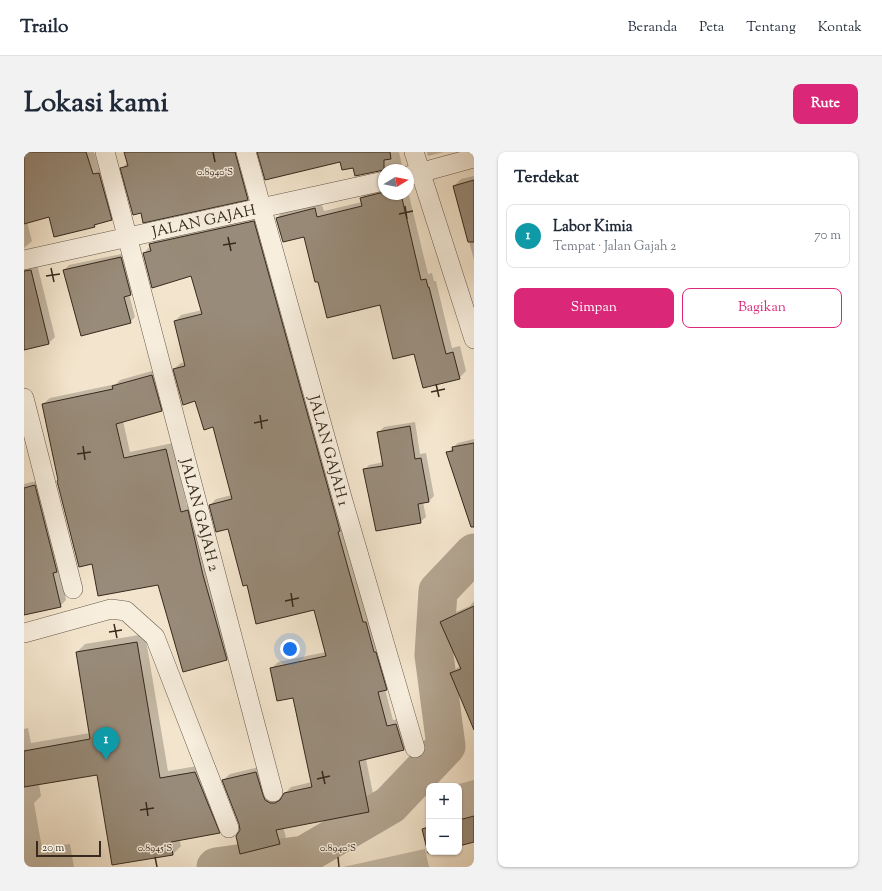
<!DOCTYPE html>
<html lang="id">
<meta charset="utf-8">
<style>
body{margin:0;font-family:"Sorts Mill Goudy",serif;background:#f2f2f3;color:#1f2937}
.controls{position:absolute;right:12px;bottom:12px;display:grid;overflow:hidden;border-radius:8px;box-shadow:0 1px 3px #0004}
.controls button{width:36px;height:36px;display:grid;place-items:center;padding:0;border:0;border-bottom:1px solid #e0e1e3;background:#fff;color:#1f2937;font:20px sans-serif}
.compass{position:absolute;left:354px;top:12px;width:36px;height:36px;border-radius:50%;background:#fff;box-shadow:0 1px 3px #0004;rotate:80deg}
.scale{position:absolute;left:12px;bottom:10px;width:65px;box-sizing:border-box;padding-left:4px;border:2px solid #36291d;border-top:0;font-size:11px;line-height:14px;white-space:nowrap;color:#36291d;-webkit-text-stroke:3px #f7eede;paint-order:stroke}
.you{position:absolute;left:266px;top:497px;width:14px;height:14px;margin:-10px;border:3px solid #fff;border-radius:50%;background:#1a73e8;box-shadow:0 0 0 6px #1a73e833}
.badge{display:grid;place-items:center;width:26px;height:26px;border-radius:50%;background:#db2777;color:#fff;font-size:13px;font-weight:700}
.pin{position:absolute;translate:-50% -33px;filter:drop-shadow(0 1px 2px #0008)}
.pin::after{content:'';position:absolute;top:21px;width:14px;height:12px;background:inherit;clip-path:polygon(0 0,100% 0,50% 100%)}
.list{margin:0;padding:0;list-style:none}
h2{display:flex;justify-content:space-between;align-items:center;height:52px;margin:0;padding:0 16px;font-size:17px}
h2 small{font-size:13px;font-weight:400;color:#747a83}
.list li{display:grid;grid-template-columns:26px 1fr auto;gap:12px;align-items:center;box-sizing:border-box;height:64px;margin:0 8px 8px;padding:0 8px;border:1px solid #e0e1e3;border-radius:8px}
.list b{display:block;font-size:15px;white-space:nowrap}
.list p{margin:0;font-size:13px;white-space:nowrap;color:#747a83}
.list em{font-size:13px;font-style:normal;color:#747a83}
.actions{display:flex;gap:8px;padding:12px 16px}
.actions a{flex:1;padding:9px 0;border:1px solid #db2777;border-radius:8px;text-align:center;font-size:14px;color:#db2777}
.actions .main{background:#db2777;color:#fff}
.map{position:relative;flex:none;width:450px;height:715px;overflow:hidden;border-radius:8px}
header{display:flex;align-items:center;gap:24px;box-sizing:border-box;height:56px;padding:0 20px;background:#fff;border-bottom:1px solid #e0e1e3}
header strong{font-size:19px}
nav{display:flex;gap:22px;margin-inline-start:auto;font-size:14px}
.intro{display:flex;align-items:center;justify-content:space-between;box-sizing:border-box;height:96px;padding:0 24px}
h1{margin:0;font-size:28px}
.button{padding:10px 18px;border-radius:8px;background:#db2777;color:#fff;font-size:14px;font-weight:700}
main{display:flex;gap:24px;padding:0 24px}
aside{flex:1;background:#fff;border-radius:8px;box-shadow:0 1px 3px #0004}
.map>svg:first-child{display:block}
.shadow{fill:#0003}
.lines{fill:none;stroke-linecap:round;stroke-linejoin:round}
.river{stroke:#b3a591;stroke-width:39}
.building{fill:#988b79;stroke:#36291d}
.minor-casing{stroke:#655849;stroke-width:20}
.minor{stroke:#f7eede;stroke-width:19}
.ticks{fill:none;stroke:#36291d;stroke-width:1.5}
.labels{text-anchor:middle;stroke-width:3;stroke-linejoin:round;paint-order:stroke}
.street-label{font-size:15px;fill:#36291d;stroke:#f7eede}
.ticks-label{font-size:10px;text-anchor:middle;fill:#36291d;stroke:#f7eede;stroke-width:3;stroke-linejoin:round;paint-order:stroke}
</style>
<header>
<strong>Trailo</strong>
<nav><a>Beranda</a><a>Peta</a><a>Tentang</a><a>Kontak</a></nav>
</header>
<div class="intro"><h1>Lokasi kami</h1><a class="button">Rute</a></div>
<main>
<div class="map">
<svg width="450" height="715" viewBox="0 0 450 715">
<rect width="100%" height="100%" fill="#f3e5cd"/>
<filter id="stains"><feTurbulence type="fractalNoise" baseFrequency=".005" numOctaves="4"/><feColorMatrix values="0 0 0 0 .2 0 0 0 0 .09 0 0 0 0 .02 0 0 0 .5 -.17"/></filter>
<radialGradient id="worn" r=".72"><stop offset=".6" stop-color="#630" stop-opacity="0"/><stop offset="1" stop-color="#630" stop-opacity=".3"/></radialGradient>
<path class="shadow" d="M0 0H70L75 16 81 15 93 61 87 67 74 71 70 74 26 64 3 70 8 89 0 96Z
M101 0H219L230 40 223 47 118 60 98 16 104 10Z
M234 0H375L379 18 329 15 317 9Z
M403 0H420L404 4Z
M450 24V108L430 34 437 27Z
M360 36V42H384V39L404 122 408 121 410 129H412L428 196 436 194 442 219 435 226 391 201 356 151 295 128 281 84 253 66 259 59 297 50 300 59 338 50 337 46 344 39Z
M236 63 368 531 361 537 369 568 379 566 386 591 380 597 342 607 351 652 345 659 259 675 262 685 255 691 217 678 216 672 199 628 206 622 239 614 253 645H259L261 641 267 635 288 630 270 544 247 517 254 510 302 500 291 457 224 431 205 376 186 353 192 347 208 343 189 274 150 217 157 211 161 210 151 169 157 163 178 158 168 123 120 101 133 86Z
M102 101 112 137 105 142 111 165 106 170 40 118 45 113Z
M0 111 13 112 31 185 25 191 0 197Z
M135 217 144 251 137 258 99 269 106 300 149 291 163 354 170 352 209 501 202 507 134 432 69 411 35 328 19 252 26 246 92 232 96 228Z
M391 270 396 302 402 301 410 344 405 349 399 350 402 365 396 370 340 318 345 313 360 310 355 280 360 275Z
M450 287V354L423 301 434 291Z
M17 328 42 448 36 454 0 462V332Z
M450 449V578L427 521 433 516 437 514 417 470 422 464 446 454Z
M121 482 144 619 179 613 203 673 195 680 155 687 157 694 149 702 74 622 15 632 17 644 10 651 18 696 46 692 50 715H0V577L4 576 7 591 66 581 53 500 61 492Z
M450 628V691V689L435 693V634H427Z
M405 672 406 700H405L399 677Z
M401 697 405 715H319Z"/>
<g class="lines">
<path class="river" d="M192 715 280 703 366 653 422 594 410 503 414 439 450 401"/>
</g>
<path class="building" d="M0 0H62L69 22 75 21 88 68 70 73 71 75 30 85 25 65 0 72Z
M100 0H211L224 48 119 71 117 61 109 63 96 16 104 14Z
M233 0H366L367 7 360 8V18L331 24 329 16 318 18 316 10 241 28Z
M450 28V90H444L429 34Z
M360 40V42H377L397 128 402 127 404 135H405L422 202 429 200 436 227 399 236 390 202 369 207 356 153 303 166 294 130H291L280 85 259 90 252 66 291 56 293 65 338 54 336 46Z
M230 69 316 379 314 380 339 470H342L350 500H352L363 538 354 540 363 574 372 572 380 598 335 609 345 660 252 678 256 692 216 702 212 684 216 678 215 672 198 628 232 620 239 643 241 648 246 651H251L256 648 260 641 288 635 269 546 253 549 246 516 302 504 290 458 232 472 223 433 219 434 204 377 192 380 185 353 208 347 189 275 180 278 171 249 159 253 149 217 161 214 150 169 178 162 167 124 128 136 119 101 127 99 125 92Z
M97 105 107 143 100 145 107 171 57 184 39 118Z
M7 118 25 192 0 198V119Z
M128 223 138 259 92 272 100 306 142 297 157 360 164 358 179 423 203 508 159 520 134 433 74 444 68 412 55 415 33 329 34 328 18 252 89 237 88 234Z
M386 274 391 307 397 306 405 350 394 352 397 371 352 379 339 317 359 314 353 280Z
M450 291V375H447L422 300 429 299 428 295Z
M11 333 33 420 29 421 37 455 0 463V336Z
M450 454V578L426 521 437 517 416 470Z
M113 490 136 626 171 620 196 681 147 690 149 703 88 713 73 623 0 635V599L66 587 52 500Z
M450 664V690L435 694V668Z
M405 675V700H410L404 701 398 677Z"/>
<g class="lines">
<defs>
<g id="minor">
<path id="s1" d="M81 0 249 640"/>
<path id="s2" d="M222 0 319 349 391 596"/>
<path d="M390 0 450 187"/>
<path d="M384 24 450 6"/>
<path id="s3" d="M0 108 360 29"/>
<path d="M0 246 49 437"/>
<path d="M0 481 87 457 102 459 131 485 205 676"/>
</g>
</defs>
<use href="#minor" class="minor-casing"/>
<use href="#minor" class="minor"/>
</g>
<path class="ticks" d="M189 0 191 10M381 54 383 67M375 62 389 59M204 85 207 99M199 93 212 91M27 116 30 130M22 124 36 122M412 232 415 245M407 240 421 237M236 263 238 277M230 271 244 268M59 294 61 308M53 302 67 300M267 441 269 455M261 449 275 446M90 472 93 486M85 480 98 478M298 619 301 632M293 627 306 624M122 650 124 664M116 658 130 656M131 705 133 715M314 705 315 715"/>
<g class="labels">
<g class="street-label">
<text dy="5" stroke="none"><textPath href="#s3" startOffset="184">JALAN GAJAH</textPath></text>
<text dy="5" stroke="none"><textPath href="#s2" startOffset="310">JALAN GAJAH 1</textPath></text>
<text dy="5" stroke="none"><textPath href="#s1" startOffset="375">JALAN GAJAH 2</textPath></text>
</g>
</g>
<g class="ticks-label">
<text x="191" y="23">0.8940°S</text>
<text x="131" y="699">0.8945°S</text>
<text x="314" y="699">0.8940°S</text>
</g>
<rect width="100%" height="100%" filter="url(#stains)"/>
<rect width="100%" height="100%" fill="url(#worn)"/>
</svg>
<div class="controls">
<button>+</button>
<button>−</button>
</div>
<svg class="compass" viewBox="-18 -18 36 36"><path d="M0-13l5 13h-10z" fill="#e53935"/><path d="M0 13l5-13h-10z" fill="#747a83"/></svg>
<div class="scale">20 m</div>
<div class="you"></div>
<div class="pin badge" style="left:82px;top:608px;background:#0f9aa8">1</div>
</div>
<aside>
<h2>Terdekat<small></small></h2>
<ul class="list">
<li><span class="badge" style="background:#0f9aa8">1</span><div><b>Labor Kimia</b><p>Tempat · Jalan Gajah 2</p></div><em>70 m</em></li>
</ul>
<div class="actions"><a class="main">Simpan</a><a>Bagikan</a></div>
</aside>
</main>
